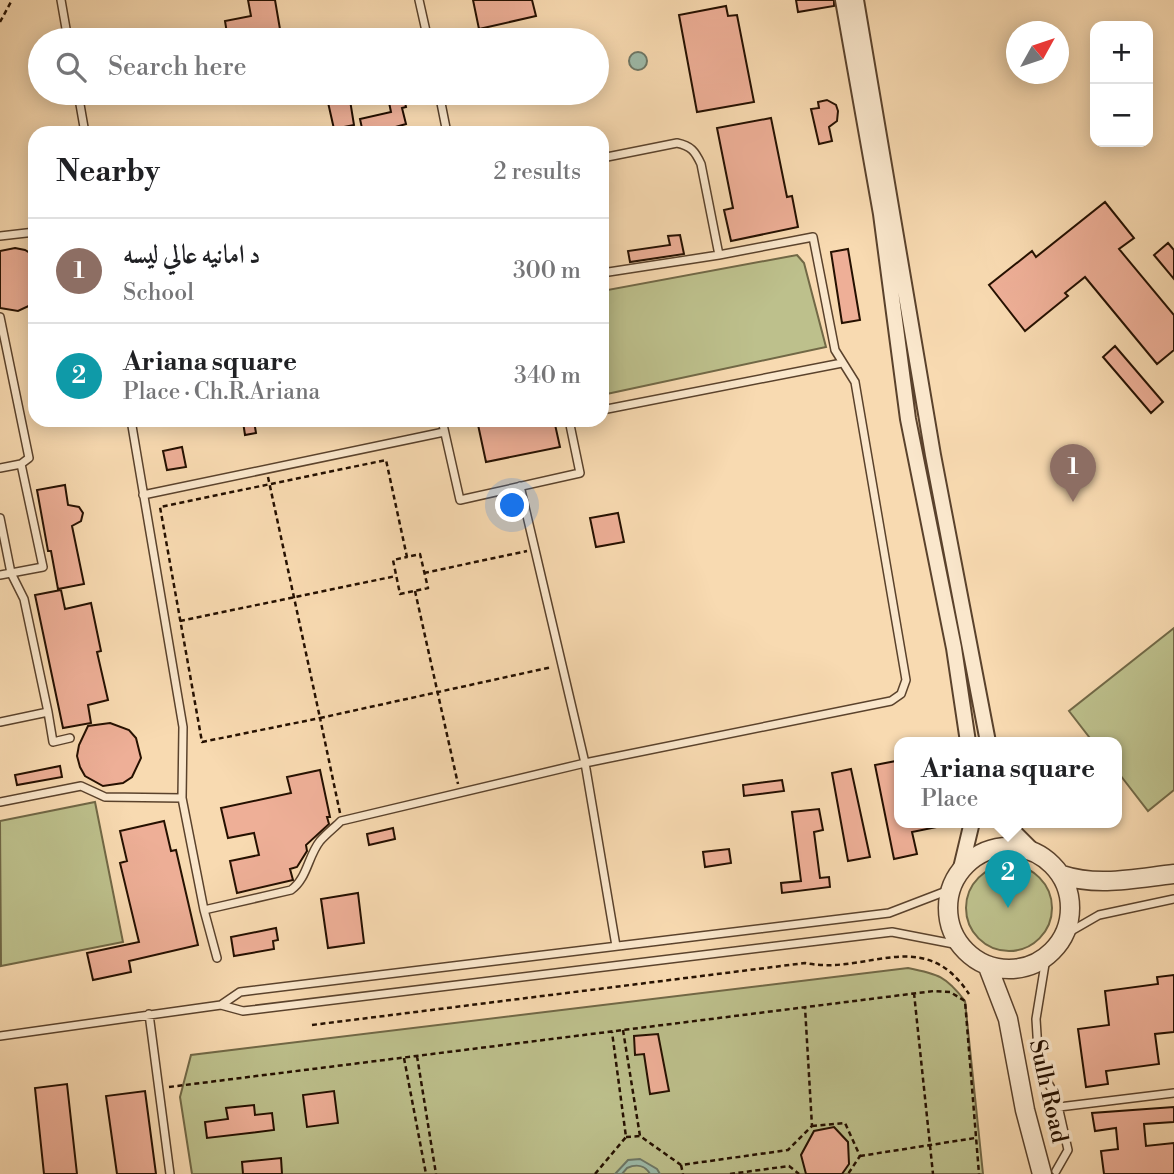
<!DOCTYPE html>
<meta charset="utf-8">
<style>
body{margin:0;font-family:"Libre Bodoni",Amiri,serif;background:#f2f2f2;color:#202124}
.controls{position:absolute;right:21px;top:21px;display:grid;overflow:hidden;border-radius:14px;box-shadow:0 4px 18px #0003}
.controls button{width:63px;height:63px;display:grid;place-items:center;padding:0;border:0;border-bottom:2px solid #e0e0e0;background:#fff;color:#202124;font:35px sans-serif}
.compass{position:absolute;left:1006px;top:21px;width:63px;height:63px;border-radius:50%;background:#fff;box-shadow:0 4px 18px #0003;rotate:50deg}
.you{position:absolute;left:513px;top:506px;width:24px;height:24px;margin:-18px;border:5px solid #fff;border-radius:50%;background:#1a73e8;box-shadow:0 0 0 10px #1a73e833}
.badge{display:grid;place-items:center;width:46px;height:46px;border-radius:50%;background:#8f2418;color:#fff;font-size:23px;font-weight:700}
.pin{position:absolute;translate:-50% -58px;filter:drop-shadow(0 2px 4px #0008)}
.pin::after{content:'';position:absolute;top:37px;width:24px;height:21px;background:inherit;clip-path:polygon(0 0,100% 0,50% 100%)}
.popup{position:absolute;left:894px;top:737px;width:228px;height:91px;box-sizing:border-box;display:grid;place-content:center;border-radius:14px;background:#fff;filter:drop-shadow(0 2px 5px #0005);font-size:23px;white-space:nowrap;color:#757577}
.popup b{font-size:26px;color:#202124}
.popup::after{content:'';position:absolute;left:50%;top:100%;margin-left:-14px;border:14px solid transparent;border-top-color:#fff}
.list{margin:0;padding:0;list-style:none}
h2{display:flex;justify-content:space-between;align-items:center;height:91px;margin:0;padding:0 28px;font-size:30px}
h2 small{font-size:23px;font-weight:400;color:#757577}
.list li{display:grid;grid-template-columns:46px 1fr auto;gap:21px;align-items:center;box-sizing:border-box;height:105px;padding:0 28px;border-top:2px solid #e0e0e0}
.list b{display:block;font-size:26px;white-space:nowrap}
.list p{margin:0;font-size:23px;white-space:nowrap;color:#757577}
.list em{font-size:23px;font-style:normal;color:#757577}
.icon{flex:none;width:38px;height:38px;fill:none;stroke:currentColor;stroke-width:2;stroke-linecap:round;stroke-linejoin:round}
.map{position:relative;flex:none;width:1174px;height:1174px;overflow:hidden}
.search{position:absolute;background:#fff;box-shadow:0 4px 18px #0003;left:28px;top:28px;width:581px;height:77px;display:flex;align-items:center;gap:18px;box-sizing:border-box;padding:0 24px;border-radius:38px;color:#757577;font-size:26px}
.panel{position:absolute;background:#fff;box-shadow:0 4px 18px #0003;left:28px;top:126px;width:581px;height:301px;border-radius:21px}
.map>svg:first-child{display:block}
.green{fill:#bdc08c;stroke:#716846;stroke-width:2}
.water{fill:#9dbbaa;stroke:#6d7766;stroke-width:2}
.building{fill:#eeaf97;stroke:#251000;stroke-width:2}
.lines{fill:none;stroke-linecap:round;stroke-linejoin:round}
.service-casing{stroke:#5a422c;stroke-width:10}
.minor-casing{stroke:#5a422c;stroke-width:18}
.tertiary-casing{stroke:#5a422c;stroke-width:21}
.path{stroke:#251000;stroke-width:2.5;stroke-dasharray:5 3.5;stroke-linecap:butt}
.service{stroke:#fae7cc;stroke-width:7}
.minor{stroke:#fae7cc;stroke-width:14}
.tertiary{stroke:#fae7cc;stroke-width:18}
.labels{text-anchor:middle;stroke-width:7;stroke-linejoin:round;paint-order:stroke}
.street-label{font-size:23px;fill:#251000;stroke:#fae7cc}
</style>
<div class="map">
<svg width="1174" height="1174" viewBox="0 0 1174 1174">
<rect width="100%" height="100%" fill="#f8dab1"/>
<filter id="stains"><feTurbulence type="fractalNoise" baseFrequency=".00286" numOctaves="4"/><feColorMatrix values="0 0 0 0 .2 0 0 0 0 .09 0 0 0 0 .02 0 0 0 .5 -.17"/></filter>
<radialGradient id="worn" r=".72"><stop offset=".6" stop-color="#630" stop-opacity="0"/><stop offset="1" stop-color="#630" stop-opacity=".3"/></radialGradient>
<path class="green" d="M797 255 804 263 826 347 602 395V291Z
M1174 628V790L1148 811 1117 771 1116 742H1093L1069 711Z
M95 802 123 942 1 966 0 821Z
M966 908a43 43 0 1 1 86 0a43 43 0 1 1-86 0Z
M908 968C938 974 946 976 965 1001L983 1174H192L180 1097 191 1055Z"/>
<path class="water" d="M629 61a9 9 0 1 1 18 0a9 9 0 1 1-18 0Z
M640 1159 657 1169 660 1174H650C645 1165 636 1164 627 1168L622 1174H615L628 1160Z"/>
<path class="building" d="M248 0H275L281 35 252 40H228L225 21 251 16Z
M473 0H532L536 16 479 29Z
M796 0H834V6L798 12Z
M726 6 728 16 737 15 754 102 697 112 679 15Z
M387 93H403L406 107 402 108 406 124 385 130 363 133 360 119 391 112Z
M349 94 354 125 334 129 327 98Z
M827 100 836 105 838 111 837 121 829 127 832 141 819 144 811 109 819 108 818 102Z
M771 118 787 197 792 196 798 227 731 241 724 210 733 208 717 128Z
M1105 202 1134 238 1119 249 1174 315V350L1157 364 1085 277 1065 293 1068 296 1025 331 989 285 1032 251 1036 257Z
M680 235 684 254 630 262 628 251 670 245 668 236Z
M1168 243 1174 250V279L1154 255Z
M15 248 25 250 35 256V303L18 311 0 308V251Z
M848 249 860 320 842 323 831 252Z
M1115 346 1163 402 1151 413 1103 357Z
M477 420H554L560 447 486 462Z
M254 421 256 433 245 435 243 422Z
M182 447 186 467 167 470 163 451Z
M65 485 68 505 79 507 83 513 81 521 72 526 84 584 58 589 51 551H48L37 490Z
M618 513 624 542 596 547 590 518Z
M61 590 65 609 91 603 101 651 97 652 108 700 88 705 91 723 63 728 35 595Z
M110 723 129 730 136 738 141 758 132 777 123 783 103 786 85 776 80 767 77 756 79 745 88 726Z
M896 761 900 779V822H937V827L912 832 917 854 894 859 875 765Z
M60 766 62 777 17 785 15 775Z
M851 769 870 857 848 861 832 773Z
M320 770 330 817H327L329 824 306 845 307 851 297 867 290 869 293 880 237 893 230 861 259 855 254 833 228 838 221 808 291 793 287 777Z
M782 780 784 791 744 796 743 785Z
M819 809 823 830 814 832 820 878 829 877 830 887 782 893 781 883 801 881 792 812Z
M164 821 171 851 176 850 198 945 129 961 131 972 93 980 87 953 139 942 120 863 127 861 120 831Z
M393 828 395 839 369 845 367 834Z
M729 849 731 863 705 867 703 852Z
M358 893 364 943 328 948 321 899Z
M276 928 278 940 273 941 274 949 234 956 231 937Z
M1174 975V1032L1155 1034 1159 1064 1106 1071 1108 1084 1086 1087 1078 1029 1109 1025 1105 991 1158 984 1157 977Z
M658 1034 669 1091 650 1094 644 1054 635 1055 634 1036Z
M67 1084 77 1174H44L35 1088Z
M145 1091 156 1174H117L106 1096Z
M334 1091 338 1123 307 1127 303 1095Z
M254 1105 255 1115 272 1113 274 1130 207 1138 205 1122 228 1119 226 1108Z
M1174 1107V1122L1144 1124 1146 1146 1174 1143V1174H1104L1101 1151 1118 1149 1116 1128 1095 1131 1092 1113Z
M834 1127 848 1142 849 1164 842 1174H806L801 1155 814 1131Z
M281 1158 282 1174H243L242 1162Z"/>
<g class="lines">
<defs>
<path id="service" d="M61 0 68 40
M419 0 428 40
M78 93 85 133
M439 93 447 133
M0 236 35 232
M602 273 719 255
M602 410 842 363
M131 420 183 727 182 798 204 910 217 958
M442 420 460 500 580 473 569 420
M0 468 21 464
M520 486 585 763 616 946
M143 495 444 432
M0 518 11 573 24 599 48 712 0 722
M0 575 43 567 21 464 29 458 0 317
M48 712 53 742 70 738
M0 802 81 786 105 797 182 798
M204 910 291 890C307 879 308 856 320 841 326 834 335 827 341 821L585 763 891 701 901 694 906 680 855 382 835 350 813 237 719 255 701 164C695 151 691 146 677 143L602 158
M1066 934 1099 915 1174 899
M1046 958 1036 1019 1039 1067 1056 1097 1068 1150 1056 1171
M221 1005 240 992 889 913 949 890
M149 1014 170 1174
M0 1036 221 1005 243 1011 892 932 959 945
M1059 1107 1174 1093"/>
<path id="minor" d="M843 0 881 214 908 419 954 648 968 742
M856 0 933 455 988 742
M1009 822 1012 830 1034 852
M961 868 972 822"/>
<path id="tertiary" d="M948 908a61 61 0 1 1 122 0a61 61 0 1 1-122 0Z
M1062 875C1098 887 1137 878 1174 874
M988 967 1008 1019 1025 1110 1042 1174"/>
</defs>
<use href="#service" class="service-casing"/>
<use href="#minor" class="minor-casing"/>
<use href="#tertiary" class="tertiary-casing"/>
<path class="path" d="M0 22 12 0
M268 477 320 718 552 667
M424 573 527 551
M415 591 458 784
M180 621 396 576
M340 813 320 718 202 742 160 507 386 460 407 557 420 554 428 588 400 594 393 560 407 557
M914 993 933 1174
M312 1025 805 963C867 976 923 924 969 994
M623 1030 640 1136 681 1165 788 1150 812 1126 805 1007
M417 1056 436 1174
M404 1058 426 1174
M169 1087 934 991 950 992 965 1001 979 1174
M812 1126 845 1123 860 1156 848 1174
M626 1137 640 1136
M860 1156 975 1138
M681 1165 683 1174
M595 1174 626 1137 612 1032
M730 1174 789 1166 799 1174"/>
<use href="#service" class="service"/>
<use href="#minor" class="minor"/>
<use href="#tertiary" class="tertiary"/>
</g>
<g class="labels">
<g class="street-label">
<text transform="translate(1049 1091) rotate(77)" y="8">Sulh Road</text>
</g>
</g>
<rect width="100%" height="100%" filter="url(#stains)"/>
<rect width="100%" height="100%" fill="url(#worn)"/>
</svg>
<div class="controls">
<button>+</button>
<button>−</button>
</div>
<svg class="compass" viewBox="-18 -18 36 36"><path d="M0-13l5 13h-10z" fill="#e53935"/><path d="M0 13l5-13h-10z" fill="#757577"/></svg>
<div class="you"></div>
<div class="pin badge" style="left:1073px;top:502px;background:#8d6e63">1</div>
<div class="pin badge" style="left:1008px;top:908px;background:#0f9aa8">2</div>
<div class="popup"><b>Ariana square</b>Place</div>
<div class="search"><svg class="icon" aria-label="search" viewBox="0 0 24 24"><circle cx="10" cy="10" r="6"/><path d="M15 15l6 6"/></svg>Search here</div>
<section class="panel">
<h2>Nearby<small>2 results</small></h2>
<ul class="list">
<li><span class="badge" style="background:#8d6e63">1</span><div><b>د امانیه عالي لیسه</b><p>School</p></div><em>300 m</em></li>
<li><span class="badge" style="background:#0f9aa8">2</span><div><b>Ariana square</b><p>Place · Ch.R.Ariana</p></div><em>340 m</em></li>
</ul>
</section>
</div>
